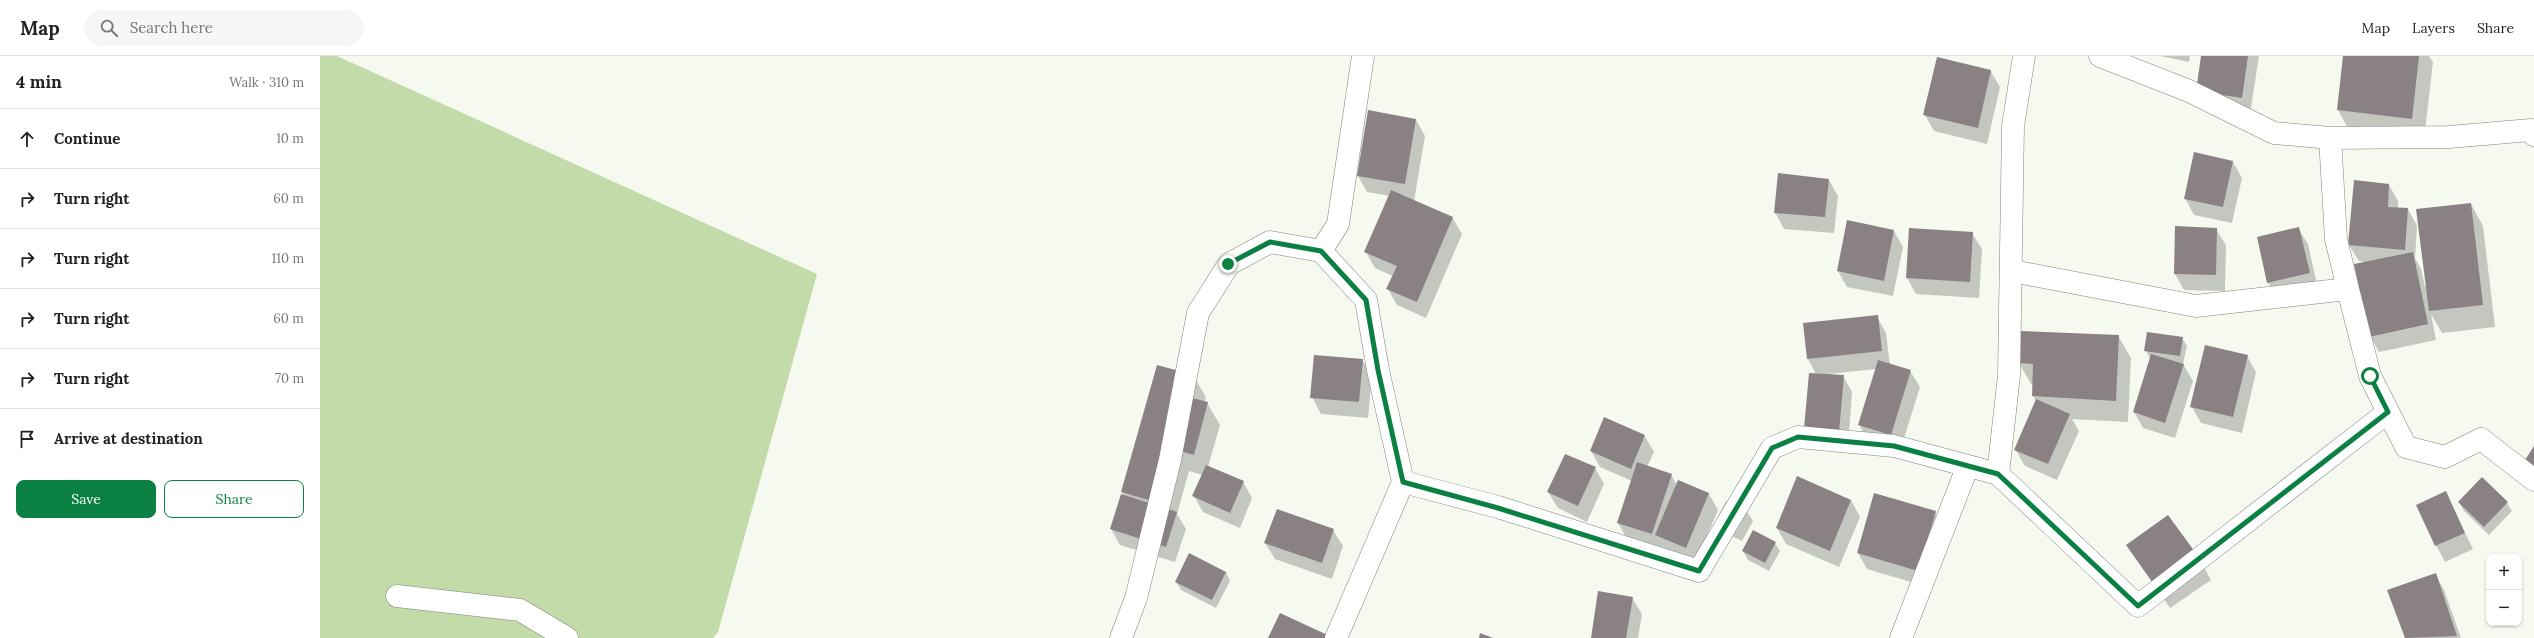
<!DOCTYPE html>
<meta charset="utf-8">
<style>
body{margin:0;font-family:Lora,serif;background:#f6f6f6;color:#222}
.controls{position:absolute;right:12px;bottom:12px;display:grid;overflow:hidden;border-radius:8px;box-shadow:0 1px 3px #0004}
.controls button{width:36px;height:36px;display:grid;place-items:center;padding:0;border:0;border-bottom:1px solid #e0e0e0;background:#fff;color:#222;font:20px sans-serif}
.stop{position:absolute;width:12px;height:12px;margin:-9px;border:3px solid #0b8043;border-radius:50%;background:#fff}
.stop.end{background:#0b8043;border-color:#fff;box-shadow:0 1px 4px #0008}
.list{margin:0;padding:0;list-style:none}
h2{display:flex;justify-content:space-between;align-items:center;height:52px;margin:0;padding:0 16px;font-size:17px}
h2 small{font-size:13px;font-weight:400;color:#767676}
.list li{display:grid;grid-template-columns:26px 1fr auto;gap:12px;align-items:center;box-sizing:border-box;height:60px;padding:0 16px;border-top:1px solid #e0e0e0}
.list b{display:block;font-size:15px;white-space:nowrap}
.list em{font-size:13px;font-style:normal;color:#767676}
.actions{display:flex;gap:8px;padding:12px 16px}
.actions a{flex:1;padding:9px 0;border:1px solid #0b8043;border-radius:8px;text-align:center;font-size:14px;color:#0b8043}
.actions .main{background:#0b8043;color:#fff}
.icon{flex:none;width:22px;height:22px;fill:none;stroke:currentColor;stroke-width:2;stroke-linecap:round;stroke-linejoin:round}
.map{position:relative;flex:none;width:2214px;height:582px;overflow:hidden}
header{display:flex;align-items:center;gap:24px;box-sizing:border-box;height:56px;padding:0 20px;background:#fff;border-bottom:1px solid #e0e0e0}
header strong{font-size:19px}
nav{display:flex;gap:22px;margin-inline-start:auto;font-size:14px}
.search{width:280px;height:36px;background:#f6f6f6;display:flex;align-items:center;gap:10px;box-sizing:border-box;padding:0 14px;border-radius:22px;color:#767676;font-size:15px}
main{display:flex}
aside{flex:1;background:#fff}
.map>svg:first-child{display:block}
.green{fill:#c2dba8}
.shadow{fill:#0003}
.building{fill:#8a8185}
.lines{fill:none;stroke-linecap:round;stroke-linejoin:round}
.minor-casing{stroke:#80847c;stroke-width:23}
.minor{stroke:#fff;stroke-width:22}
.route{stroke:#0b8043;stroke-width:5}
</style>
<header>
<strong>Map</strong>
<div class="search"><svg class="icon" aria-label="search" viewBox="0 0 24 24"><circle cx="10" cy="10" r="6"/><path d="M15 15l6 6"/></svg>Search here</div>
<nav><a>Map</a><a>Layers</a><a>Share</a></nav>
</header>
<main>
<aside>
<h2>4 min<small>Walk · 310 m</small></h2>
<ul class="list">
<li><svg class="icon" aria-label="ahead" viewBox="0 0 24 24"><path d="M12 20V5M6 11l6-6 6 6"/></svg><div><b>Continue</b></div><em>10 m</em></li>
<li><svg class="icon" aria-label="right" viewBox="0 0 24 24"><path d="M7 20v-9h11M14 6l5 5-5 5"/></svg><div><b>Turn right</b></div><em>60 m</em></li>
<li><svg class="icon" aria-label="right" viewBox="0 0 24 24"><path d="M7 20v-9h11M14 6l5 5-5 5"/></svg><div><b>Turn right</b></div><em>110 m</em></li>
<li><svg class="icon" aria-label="right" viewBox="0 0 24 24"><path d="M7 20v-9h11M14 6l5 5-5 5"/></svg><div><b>Turn right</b></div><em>60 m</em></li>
<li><svg class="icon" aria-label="right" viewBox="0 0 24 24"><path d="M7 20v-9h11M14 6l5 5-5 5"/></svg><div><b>Turn right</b></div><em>70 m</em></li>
<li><svg class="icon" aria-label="arrive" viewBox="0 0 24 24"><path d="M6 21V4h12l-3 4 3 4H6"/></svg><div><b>Arrive at destination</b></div></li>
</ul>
<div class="actions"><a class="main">Save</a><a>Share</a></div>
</aside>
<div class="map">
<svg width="2214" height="582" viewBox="0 0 2214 582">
<rect width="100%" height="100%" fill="#f5f9f0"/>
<path class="green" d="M0 0H17L497 218 398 576 393 582H0Z"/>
<path class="shadow" d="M1840 0H1870L1869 6Z
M1882 0H1939L1930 58 1886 51Z
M2024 0H2109L2113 6 2104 84 2030 76 2018 54Z
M1670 14 1680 31 1667 88 1614 75 1605 59Z
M1096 64 1105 80 1094 145 1132 161 1142 178 1106 262 1077 249 1068 233 1073 220 1055 212 1046 196 1070 140 1047 136 1038 120Z
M1913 106 1922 122 1912 167 1874 159 1865 142Z
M1509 124 1518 140 1514 177 1464 173 1455 156Z
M2069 129 2078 145V152L2088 153 2097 170 2095 202 2101 213 2105 231 2151 148 2163 170 2175 271 2122 277 2111 258 2116 284 2059 296 2050 280 2045 206 2039 205 2029 189Z
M1978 172 1988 188 1998 233 1958 243 1948 226Z
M1896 173 1906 189 1905 235 1864 234 1855 218Z
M1574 175 1583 191 1573 240 1527 231 1518 215Z
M1652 177 1662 193 1659 242 1596 238 1587 222Z
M1557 261 1566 277 1570 309 1590 315 1600 331 1580 395 1548 385 1539 368 1556 313 1508 318 1523 320 1532 336 1528 392 1495 389 1496 318 1488 303Z
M1798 280 1811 302 1808 366 1752 363 1759 375 1737 424 1705 410 1695 393 1716 345 1713 340 1714 329 1711 328 1699 307Z
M1862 282 1867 290 1863 308 1873 325 1855 382 1823 372 1814 356 1831 304 1826 295Z
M1927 300 1936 316 1922 377 1881 367 1872 351Z
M1042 304 1052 320 1048 362 1001 358 992 341Z
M873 319 886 341 884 346 887 347 900 369 888 411 923 426 932 442 920 472 883 456 874 440 883 419 869 415 857 458 866 473 855 506 800 489 791 473 804 440 802 436Z
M1324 379 1334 396 1327 411 1351 419 1357 429 1359 426 1389 438 1398 454 1375 508 1345 495 1342 490 1341 494 1307 483 1298 467 1312 425 1280 411 1271 395Z
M1275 412 1284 428 1267 466 1238 452 1228 436Z
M2125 437 2153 493 2125 506 2116 489Z
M1531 444 1540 461 1519 511 1466 488 1457 472Z
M1406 445 1428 457 1433 465 1422 485 1400 474 1396 465Z
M2139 446 2187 447 2192 455 2169 479 2144 455Z
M1615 456 1624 472 1608 531 1547 513 1538 497Z
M1013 474 1023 490 1012 523 955 503 945 487Z
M1433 475 1455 487 1460 495 1449 515 1428 504 1423 495Z
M1807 489 1882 507 1891 524 1850 552Z
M906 516 910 525 896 552 861 534 856 526Z
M2115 518 2124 534 2141 582H2086L2069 534Z
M1312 542 1322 558 1318 582H1272Z"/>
<path class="building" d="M1881 0H1928L1922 42 1876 35Z
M2023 0H2099L2092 63 2017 54Z
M1617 1 1671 14 1658 72 1603 59Z
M1048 54 1096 63 1085 128 1037 120Z
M1874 96 1913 105 1903 151 1864 143Z
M1458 117 1509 123 1505 161 1454 157Z
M2034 124 2069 128 2068 151 2088 152 2085 194 2028 189Z
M1071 134 1133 161 1097 246 1066 233 1077 210 1044 196Z
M2151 147 2163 249 2109 255 2096 153Z
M1527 164 1574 174 1564 225 1517 215Z
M1855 170 1897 172 1896 219 1854 218Z
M1979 171 1990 217 1947 227 1937 181Z
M1589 172 1653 176 1650 226 1586 222Z
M2093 196 2108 268 2049 281 2034 208Z
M1558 259 1562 295 1487 303 1483 267Z
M1699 275 1799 279 1796 345 1712 340 1713 308 1698 307Z
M1827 276 1863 281 1860 300 1824 295Z
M1885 289 1928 299 1913 361 1870 351Z
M1831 298 1864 308 1845 367 1813 356Z
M994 299 1043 303 1039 346 990 342Z
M1558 304 1591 314 1571 379 1538 369Z
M837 309 874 319 868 341 888 346 874 399 857 394 842 448 801 436Z
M1489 317 1524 319 1519 376 1484 373Z
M1716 343 1750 358 1728 408 1694 394Z
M1284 361 1325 379 1311 413 1270 395Z
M2214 390V417L2202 409Z
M1245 398 1276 411 1258 450 1227 436Z
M1317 406 1352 418 1332 478 1297 467Z
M886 409 924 425 910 457 872 440Z
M1477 420 1531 444 1510 495 1456 472Z
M2162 421 2188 446 2164 471 2138 446Z
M1358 424 1389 437 1366 492 1335 479Z
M2126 435 2145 477 2115 490 2096 449Z
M1554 437 1616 455 1598 515 1537 497Z
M801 438 857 456 846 491 790 473Z
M957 453 1014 473 1002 507 944 487Z
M1848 459 1883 507 1840 537 1806 489Z
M1433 474 1456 486 1445 507 1422 495Z
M869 497 906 516 892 544 855 526Z
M2116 517 2137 580 2085 582 2067 534Z
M1278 535 1313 541 1306 582H1271Z
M960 557 1014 582H948Z
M1160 577 1173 582H1159Z"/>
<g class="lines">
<defs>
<path id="minor" d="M1780 0 1869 35 1954 77 2010 82 2129 81 2211 74 2214 79
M2010 82 2016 183 2028 233 2050 320 2086 391 2125 401 2161 383 2214 424
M1001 195 1046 244 1058 314 1083 426 1016 582
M1692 215 1876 250 2028 233
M1678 418 1818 550 2068 356
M1083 426 1178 451 1379 515 1452 392 1478 381 1574 390 1678 418 1689 319 1693 70 1704 0
M77 540 200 554 247 582
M801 582 816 542 850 404 878 257 909 208 950 186 1001 195 1018 168 1043 0
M1581 582 1647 412"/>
</defs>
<use href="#minor" class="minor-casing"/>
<use href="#minor" class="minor"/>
</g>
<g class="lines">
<path class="route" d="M908 208 950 186 1001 195 1046 244 1058 314 1083 426 1178 452 1379 515 1452 392 1478 381 1574 390 1678 418 1818 550 2068 356 2050 320"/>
</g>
</svg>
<div class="controls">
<button>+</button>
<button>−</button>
</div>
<div class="stop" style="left:2050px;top:320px"></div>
<div class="stop end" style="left:908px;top:208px"></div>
</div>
</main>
